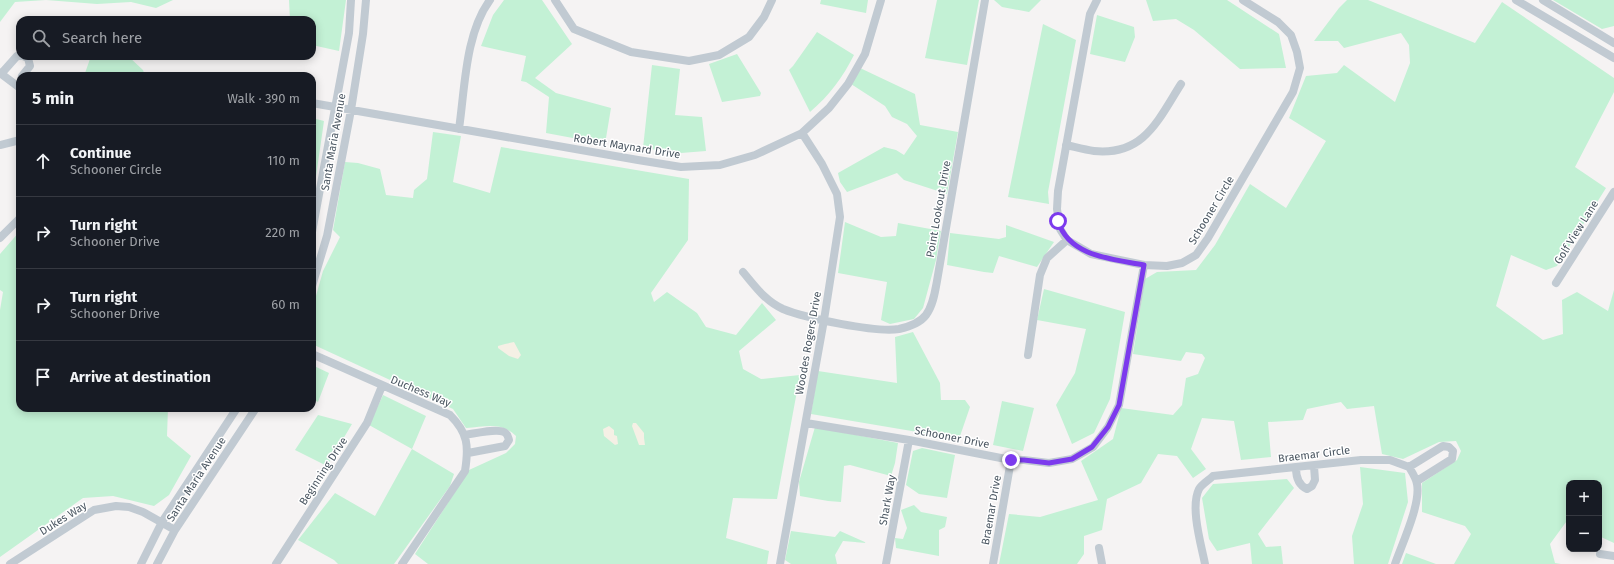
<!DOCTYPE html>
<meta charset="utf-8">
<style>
body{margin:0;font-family:"Fira Sans",sans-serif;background:#242831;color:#f1f3f6}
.controls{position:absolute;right:12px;bottom:12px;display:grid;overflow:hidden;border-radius:8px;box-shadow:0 2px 10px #0003}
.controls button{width:36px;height:36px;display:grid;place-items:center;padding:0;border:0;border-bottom:1px solid #363941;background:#171b24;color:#f1f3f6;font:20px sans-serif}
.stop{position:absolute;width:12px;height:12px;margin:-9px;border:3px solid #7c3aed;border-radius:50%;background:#fff}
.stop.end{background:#7c3aed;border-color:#fff;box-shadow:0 1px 4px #0008}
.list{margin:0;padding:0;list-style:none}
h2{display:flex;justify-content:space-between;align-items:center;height:52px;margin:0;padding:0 16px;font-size:17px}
h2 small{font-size:13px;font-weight:400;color:#9ea1a6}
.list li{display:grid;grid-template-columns:26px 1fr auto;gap:12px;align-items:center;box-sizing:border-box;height:72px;padding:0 16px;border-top:1px solid #363941}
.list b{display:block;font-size:15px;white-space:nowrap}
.list p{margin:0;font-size:13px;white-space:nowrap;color:#9ea1a6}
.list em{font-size:13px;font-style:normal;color:#9ea1a6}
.icon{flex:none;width:22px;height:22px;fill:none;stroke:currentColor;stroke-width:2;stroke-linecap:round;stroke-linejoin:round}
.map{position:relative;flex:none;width:1614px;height:564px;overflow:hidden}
.search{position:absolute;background:#171b24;box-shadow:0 2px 10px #0003;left:16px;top:16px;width:300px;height:44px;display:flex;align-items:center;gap:10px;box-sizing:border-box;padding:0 14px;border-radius:12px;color:#9ea1a6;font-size:15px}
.panel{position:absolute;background:#171b24;box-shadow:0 2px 10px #0003;left:16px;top:72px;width:300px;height:340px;border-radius:12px}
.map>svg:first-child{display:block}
.green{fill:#c3f1d5}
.sand{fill:#f5f0e5}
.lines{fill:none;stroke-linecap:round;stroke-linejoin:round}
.minor{stroke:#c1cad2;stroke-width:8}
.route{stroke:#7c3aed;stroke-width:5}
.labels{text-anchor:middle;stroke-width:3;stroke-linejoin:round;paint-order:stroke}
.street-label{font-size:11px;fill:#4a5661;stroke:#fff}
</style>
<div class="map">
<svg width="1614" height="564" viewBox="0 0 1614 564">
<rect width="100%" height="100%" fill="#f5f3f3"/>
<path class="green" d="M0 0H173L156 8 131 2 97 4 46 0 15 2 0 22Z
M289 0H346L339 51 312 45V20H290Z
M504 0H542L572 44 535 78 556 93 611 108 605 144 546 133 549 97 526 82 521 81 526 56 481 46 493 15Z
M821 0H868L866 13 820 4Z
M937 0H979L967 65 925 58Z
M994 0H1041L1029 12 1002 7Z
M1146 0H1227L1279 34 1286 68 1240 69 1194 30 1176 19 1153 21Z
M1347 0H1368L1475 43 1502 2 1614 78V92L1575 167 1606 188 1557 266 1546 270 1511 255 1496 306 1543 340 1563 334 1562 300 1577 292 1608 311 1614 290V543L1601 537 1599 530V483H1569V518L1550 544 1555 563 1561 564H1454L1471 534 1465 526 1422 512V483L1457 460 1461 451 1456 441 1439 442 1403 459 1382 454 1374 406 1347 409 1341 402 1307 409 1303 420 1268 422 1271 457 1241 460 1234 421 1202 418 1191 449 1206 469 1193 478 1177 456 1158 454 1141 483 1107 499 1102 530 1084 536V554L1077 564H999L1009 514 1040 517 1098 500 1081 461 1113 439 1121 408 1173 415 1182 405 1186 378 1198 374 1205 358 1202 354 1186 352 1181 361 1133 354 1145 279 1157 272 1196 270 1215 245 1250 184 1286 208 1326 141 1289 118 1306 76 1337 73 1344 65 1395 102 1410 63 1409 45 1401 33 1344 48 1338 41H1314L1339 8Z
M1553 0H1614V26L1602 29Z
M1097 15 1134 27 1135 37 1125 62 1090 54Z
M1043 24 1076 40 1048 192 1049 204 1008 197Z
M817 32 854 55C843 77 829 96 810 112L789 70 793 66Z
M737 54 761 93 760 96 722 102 709 64Z
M91 56H128L143 70 145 76H84Z
M652 65 680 69 675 115 702 117 706 151 681 153 643 148Z
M860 68 915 94 920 125 958 132 947 194 904 180 897 173 847 192 840 182 838 173 884 147 896 150 904 155 917 136 907 124 892 117 885 106 851 84Z
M312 118 324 121 312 204Z
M433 132 461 136 453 182 490 193 501 147 689 179 688 240 651 293 654 302 667 292 697 313 706 327 736 335 762 303 776 320 739 351 743 369 761 379 800 375 777 499 733 498 726 538 769 551 767 564H428L415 554 469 470 506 453 515 444 516 436C501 421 485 427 466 428L453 409 312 344V310L323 271 340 237 333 230 345 162 358 163 380 169 386 195 413 198 414 190 427 179Z
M845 222 881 237 896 236 898 223 941 231 936 260 923 308 914 319 890 324 881 320 887 282 838 273Z
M1006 225 1054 242 1037 267 999 256 993 273 984 272 947 265 950 233 999 239 1006 237Z
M20 231V408H168L167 436 191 456 169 495 154 506 113 496 83 498 0 557V310L3 292 0 290V254Z
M1044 289 1125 312 1110 399 1094 433 1072 444 1056 405 1075 373 1086 329 1037 320Z
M913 332 940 383 941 400H965L970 407 959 439 811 414 818 371 897 383 895 337Z
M312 365 329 373 318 402 312 399Z
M383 395 426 416 412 449 454 474 450 486 394 564H338L334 560 298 540 335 493 375 516 412 449 369 425Z
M1002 401 1034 408 1023 451 993 445Z
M318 415 352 424 327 466 295 450Z
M815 427 898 443 895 463 891 476 850 465 844 466 841 502 828 501 800 496 799 482Z
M922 448 955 455 947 498 919 494 906 485 913 451Z
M1360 467 1405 473 1408 502 1388 564H1354L1352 536 1363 504Z
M1287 479 1294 488 1258 534 1266 547 1281 546 1283 564H1252L1250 543 1217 551 1209 539 1202 498 1213 484Z
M914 505 921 512 947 517 945 527 939 530V556L896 548 895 538 903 539 907 528 901 510Z
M791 531 835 537 840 531 867 543 843 541 835 555 837 564H791L785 560Z
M1406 553 1436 564H1402Z"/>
<path class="sand" d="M514 342 521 355 518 359 509 356 498 348V346L505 344Z
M633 423H636L644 433V438L645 445H639L632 426Z
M609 426 614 430V435L617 436 618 444 615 445 604 436 603 429Z"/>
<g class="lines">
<path class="minor" d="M555 0 574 29 631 52 689 61 719 55 749 37 764 17 772 0
M1097 0 1090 14 1058 191 1057 209 1060 229 1067 240 1091 254 1144 265 1167 266 1182 263 1196 255 1208 238 1293 92 1300 68 1297 52 1291 35 1278 22 1243 0
M1516 0 1614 58
M1543 0 1614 43
M0 73 20 88
M1 74 17 56H20
M22 76 30 66 28 58 23 56
M312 103 638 160 681 167 720 165 755 155 802 133 829 108 848 84 865 54 881 0
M459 129C465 88 465 34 490 0
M0 145 20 140
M1066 145C1075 147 1085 150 1094 151 1144 156 1158 120 1181 84
M312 232 349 33 351 0
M0 238 20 218
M743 272C755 286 765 301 783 309 805 318 876 333 899 329 908 327 920 323 926 315 933 306 935 292 937 281L985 0
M1556 283 1614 192
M312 286 327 236 351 110 363 34 366 0
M312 354 450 415C468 433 469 446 465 471L402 564
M1028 355 1040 275 1047 258 1067 240
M806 423 909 440 1011 460H1024L1049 463 1072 459 1093 447 1108 427 1119 405 1144 265
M464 435C473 434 496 428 504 432 508 434 508 437 509 440L505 446 468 453
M1409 467 1443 446 1449 447 1453 451 1452 459 1417 481
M1296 468C1296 477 1298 485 1307 489L1312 486 1315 480 1314 466
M1099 548 1102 564
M1600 554 1614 556
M10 564 94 510 116 506 129 507 143 512 175 530
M141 564 162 522 237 408
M157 564 175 530 256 408
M276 564 367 423 382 386
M780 564 824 320 840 217 837 194 822 164 802 133
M886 564 909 440
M993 564 1011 460
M1205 564C1201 544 1190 507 1199 489 1202 484 1209 480 1213 476L1361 460H1390L1409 467C1412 472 1416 478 1417 484 1421 504 1402 544 1395 564"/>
</g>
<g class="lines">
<path class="route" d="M1011 460H1024L1049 463 1072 459 1092 447 1108 427 1119 405 1144 265C1113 259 1069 257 1058 221"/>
</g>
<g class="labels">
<g class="street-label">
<text transform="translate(333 142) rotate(-80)" y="4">Santa Maria Avenue</text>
<text transform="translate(627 146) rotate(9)" y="4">Robert Maynard Drive</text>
<text transform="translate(938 209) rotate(-80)" y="4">Point Lookout Drive</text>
<text transform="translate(1211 210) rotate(-59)" y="4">Schooner Circle</text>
<text transform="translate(1576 232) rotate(-58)" y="4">Golf View Lane</text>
<text transform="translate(808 343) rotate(-80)" y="4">Woodes Rogers Drive</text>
<text transform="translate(421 391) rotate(23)" y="4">Duchess Way</text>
<text transform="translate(952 437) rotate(11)" y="4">Schooner Drive</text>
<text transform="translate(1314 454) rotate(-7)" y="4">Braemar Circle</text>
<text transform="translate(323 471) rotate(-57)" y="4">Beginning Drive</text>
<text transform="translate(196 479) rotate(-57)" y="4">Santa Maria Avenue</text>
<text transform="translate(887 500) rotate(-80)" y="4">Shark Way</text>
<text transform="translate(991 510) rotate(-80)" y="4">Braemar Drive</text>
<text transform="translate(63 518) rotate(-32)" y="4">Dukes Way</text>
</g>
</g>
</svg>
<div class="controls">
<button>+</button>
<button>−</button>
</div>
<div class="stop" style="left:1058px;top:221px"></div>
<div class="stop end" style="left:1011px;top:460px"></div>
<div class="search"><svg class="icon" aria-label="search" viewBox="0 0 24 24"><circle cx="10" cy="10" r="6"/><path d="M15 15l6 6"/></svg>Search here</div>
<section class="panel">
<h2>5 min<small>Walk · 390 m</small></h2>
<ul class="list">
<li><svg class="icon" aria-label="ahead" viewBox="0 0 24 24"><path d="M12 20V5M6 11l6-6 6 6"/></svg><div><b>Continue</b><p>Schooner Circle</p></div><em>110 m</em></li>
<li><svg class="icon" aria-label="right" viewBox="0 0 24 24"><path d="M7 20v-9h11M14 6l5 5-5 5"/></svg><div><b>Turn right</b><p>Schooner Drive</p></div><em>220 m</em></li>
<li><svg class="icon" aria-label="right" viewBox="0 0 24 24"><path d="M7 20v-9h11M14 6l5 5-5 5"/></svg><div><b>Turn right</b><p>Schooner Drive</p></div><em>60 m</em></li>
<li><svg class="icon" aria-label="arrive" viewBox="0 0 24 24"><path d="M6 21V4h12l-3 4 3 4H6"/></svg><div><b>Arrive at destination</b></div></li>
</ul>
</section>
</div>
